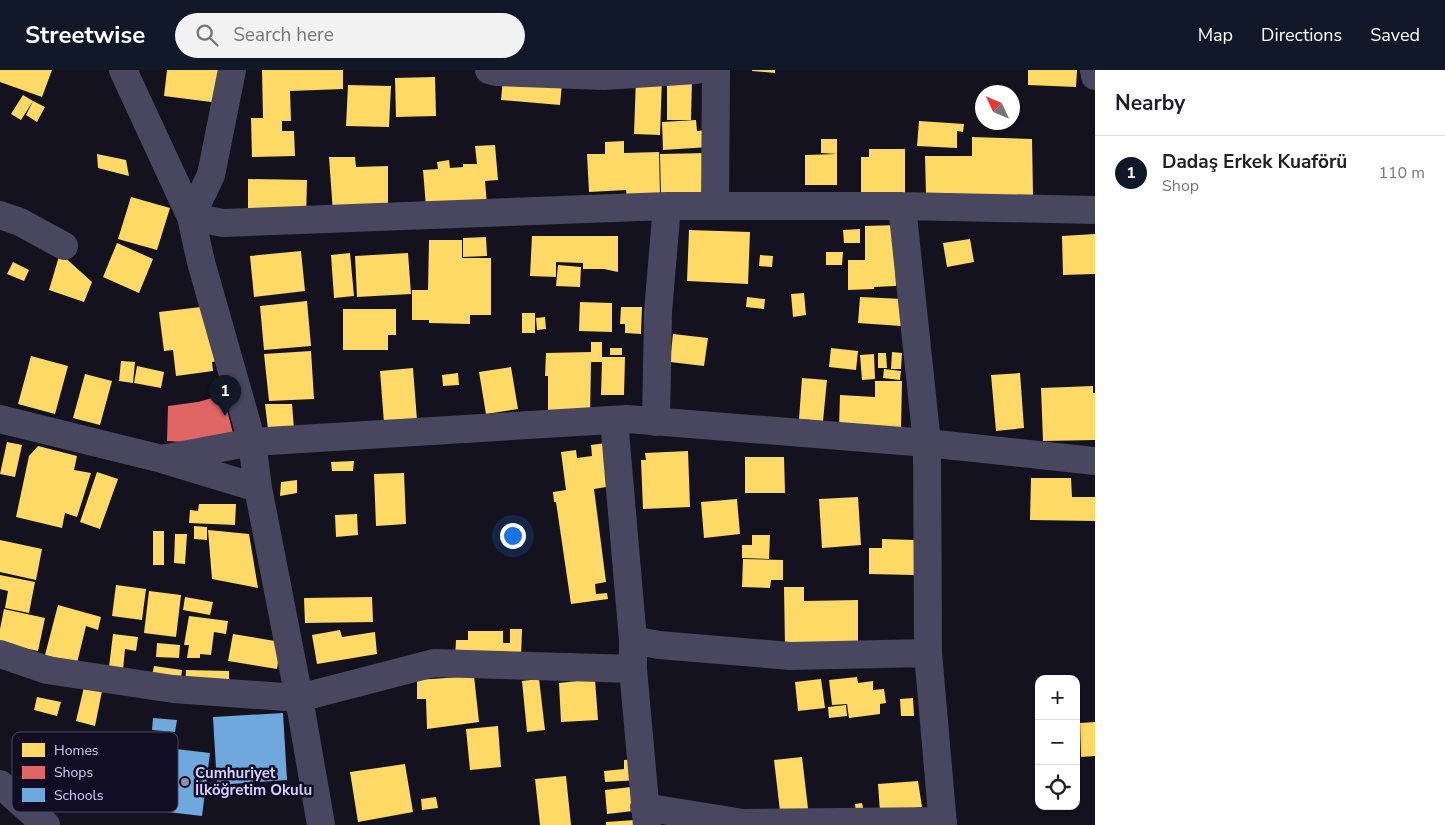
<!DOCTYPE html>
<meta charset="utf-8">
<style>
body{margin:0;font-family:"Nunito Sans",sans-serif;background:#f2f2f2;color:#202124}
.controls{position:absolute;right:15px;bottom:15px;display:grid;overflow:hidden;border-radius:10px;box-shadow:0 1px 4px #0004}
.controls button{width:45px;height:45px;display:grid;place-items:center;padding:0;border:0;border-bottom:1px solid #e0e0e0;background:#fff;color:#202124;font:25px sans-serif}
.compass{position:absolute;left:975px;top:15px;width:45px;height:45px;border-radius:50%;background:#fff;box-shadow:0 1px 4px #0004;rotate:314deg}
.you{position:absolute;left:512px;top:465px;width:18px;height:18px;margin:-12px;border:4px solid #fff;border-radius:50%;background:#1a73e8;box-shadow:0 0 0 8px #1a73e833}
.badge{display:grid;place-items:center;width:32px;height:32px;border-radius:50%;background:#111827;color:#fff;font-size:16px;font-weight:700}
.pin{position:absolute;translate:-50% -41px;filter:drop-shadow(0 1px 2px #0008)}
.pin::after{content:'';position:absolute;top:26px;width:18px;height:15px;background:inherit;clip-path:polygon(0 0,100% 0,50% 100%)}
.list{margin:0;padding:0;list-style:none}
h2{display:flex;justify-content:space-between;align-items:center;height:65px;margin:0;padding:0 20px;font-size:21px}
h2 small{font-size:16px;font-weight:400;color:#757577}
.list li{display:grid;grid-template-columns:32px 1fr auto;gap:15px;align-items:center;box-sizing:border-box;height:75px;padding:0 20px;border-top:1px solid #e0e0e0}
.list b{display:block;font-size:19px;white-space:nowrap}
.list p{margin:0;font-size:16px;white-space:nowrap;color:#757577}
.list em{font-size:16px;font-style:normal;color:#757577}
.icon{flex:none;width:28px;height:28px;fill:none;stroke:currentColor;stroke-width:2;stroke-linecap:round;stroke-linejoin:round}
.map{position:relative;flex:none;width:1095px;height:755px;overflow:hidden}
header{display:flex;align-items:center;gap:30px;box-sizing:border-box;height:70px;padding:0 25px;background:#111827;color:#fff}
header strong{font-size:24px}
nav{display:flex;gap:28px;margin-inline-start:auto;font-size:18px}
.search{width:350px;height:45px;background:#f2f2f2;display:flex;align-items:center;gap:12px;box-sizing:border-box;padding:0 18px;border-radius:28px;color:#757577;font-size:19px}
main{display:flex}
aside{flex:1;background:#fff}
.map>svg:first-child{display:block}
.homes{fill:#ffd966}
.shops{fill:#e06666}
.schools{fill:#6fa8dc}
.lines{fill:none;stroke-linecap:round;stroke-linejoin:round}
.minor{stroke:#48475f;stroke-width:28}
.poi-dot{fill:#928db0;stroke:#110d23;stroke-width:2}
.labels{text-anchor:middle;stroke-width:5;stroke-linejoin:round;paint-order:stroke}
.poi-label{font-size:15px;font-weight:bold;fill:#d6cfff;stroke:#110d23;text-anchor:start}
.key{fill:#110d23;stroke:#4c4765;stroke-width:1}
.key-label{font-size:14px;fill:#d6cfff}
</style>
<header>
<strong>Streetwise</strong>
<div class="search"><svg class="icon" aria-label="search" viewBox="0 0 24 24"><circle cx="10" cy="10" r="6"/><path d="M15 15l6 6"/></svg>Search here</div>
<nav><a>Map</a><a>Directions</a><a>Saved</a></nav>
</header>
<main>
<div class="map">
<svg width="1095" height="755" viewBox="0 0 1095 755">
<rect width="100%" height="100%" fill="#14121e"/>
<path class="homes" d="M0 0H52L42 27 0 12Z
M167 0H224L219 33 164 26Z
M262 0H343V19L290 21 291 51H282V61H294L295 86 252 87 251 48H263Z
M752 0H775V3L752 1Z
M1028 0H1077L1076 17 1028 15Z
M435 7 436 46 396 47 395 8Z
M503 8 562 13 560 35 501 30Z
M636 8H662L660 65 634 64Z
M667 9H692L691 50H667Z
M348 15 391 16 389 57 346 56Z
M23 25 33 31 21 50 11 44Z
M33 31 45 37 37 52 26 45Z
M696 50 697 61 707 60 709 77 663 80 662 52Z
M919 51 964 54 963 62 957 61V78L917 76Z
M972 67 1032 69 1033 125H926L925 86H972Z
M821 69H837V84L821 83Z
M624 71V83L659 82 660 125 627 127 626 120 589 122 587 84H605V72Z
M495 75 498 110 485 111 487 135 426 137 423 100 438 99 437 92 449 90 450 98 463 97V94H477L475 76Z
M869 79H905V124H861V87H869Z
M708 83 709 124 661 126 660 84Z
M97 84 126 90 129 106 98 98Z
M837 84V115H805V85Z
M329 87H355L356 97 388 96V139L333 143Z
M248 109 307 110 306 150 248 141Z
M131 127 170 138 157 180 118 169Z
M899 155 895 189 896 216 874 217V219L848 220V190H865V156Z
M860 159V173H844L843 160Z
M689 160 750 162 748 214 687 211Z
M1095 164V204L1063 205 1062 166Z
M532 166H618V202L604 199H583V193L556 192V207L530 206Z
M486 167 487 186 463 187V168Z
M970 169 974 192 947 197 943 173Z
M429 170H462V188H491V245H470V254L429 253V250H412V220H428Z
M117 173 153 189 139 223 103 207Z
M301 181 305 221 254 227 250 186Z
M826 182H843L842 195H826Z
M60 183 92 212 84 232 49 220Z
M350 183 354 226 334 228 331 185Z
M408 183 411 224 357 227 355 186Z
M760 185 773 186 772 197 759 196Z
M13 192 29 200 24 211 7 204Z
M558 195 581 197 580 217 556 216Z
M804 223 806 245 793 247 791 224Z
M747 227 765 229 764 239 746 237Z
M860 227 903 229 901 256 858 253Z
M307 231 311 276 264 280 260 236Z
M580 232 612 233V262L579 261Z
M209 236 216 291 212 292 213 301 176 306 173 280 164 281 159 242Z
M621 237H642L641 264 625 263V254H620Z
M343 239H396V265H388V280H343Z
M522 243H535V263H522Z
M545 247 546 259 537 260 536 248Z
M673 264 708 268 704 296 670 292Z
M591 272H602V287H625L624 325H601L602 292H591L590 348 548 349V306H545L546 283 591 282Z
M610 278H622V285H610Z
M831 278 858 281 856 300 829 297Z
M311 281 314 329 269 331 264 284Z
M892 282 902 283 901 299H891Z
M878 283H886L887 298H878Z
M874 284 875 309 862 310 860 285Z
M31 286 68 296 55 344 18 334Z
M121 291 135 292 133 313 119 311Z
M137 296 164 302 161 318 134 313Z
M511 297 518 339 486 344 479 302Z
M413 298 417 350 384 353 380 301Z
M884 299 901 301 900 310 883 308Z
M458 303 459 315 443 316 442 305Z
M1020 303 1024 358 996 361 991 305Z
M85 304 112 311 100 355 73 348Z
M802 308 827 310 823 351 799 349Z
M875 311H902L901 359 839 358 840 325 875 327Z
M1093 316V323H1095V370L1043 371 1041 318Z
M265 334H292L294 359H268Z
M7 372 22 375 15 407 0 404Z
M606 373 612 416 594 419 606 512 595 514 596 524 607 523 608 529 571 534 556 432H554L553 422 566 420 561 382 576 380 577 388 592 386 591 375Z
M38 376 77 386 74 400 91 403 77 447 65 443 62 458 16 447 29 386Z
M688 381 690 437 643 439 641 390H646L645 383Z
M745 387H784L785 423H745Z
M354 391 353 401H332L331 392Z
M97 402 118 409 100 459 80 452Z
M404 403 406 454 376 456 374 404Z
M1031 408H1071L1072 427H1095V451L1030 450Z
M297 410V423L280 426 281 412Z
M858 427 861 475 822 478 819 429Z
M737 429 740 464 704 468 701 432Z
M199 434H236L235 455 189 453 190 440 198 441Z
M357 444 358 465 336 467 335 445Z
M194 456 207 457V470L194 469Z
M208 460 249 464 258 518 212 509Z
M153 461H164V495H153Z
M175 464H187L185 494 174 493Z
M752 465H770L769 489 742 488V475H752Z
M882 469 915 470 914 505 869 504V478H882Z
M0 470 42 479 36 510 0 502Z
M743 489 783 490V510H771L770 518 742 517Z
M0 505 35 512 29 543 5 538 8 521 0 519Z
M116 515 146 519 142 550 112 546Z
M784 517H804V531L858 530V571L785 578Z
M149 521 181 525 176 567 144 563Z
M185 527 213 532 210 545 183 540Z
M372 527 373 552 305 553 304 528Z
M58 535 101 547 98 560 86 556 77 593 45 585Z
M4 539 45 548 38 581 0 573V559Z
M189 546 228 551 226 564 214 562 211 585 200 584V588H187L189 575H184Z
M510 559H522L521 589 455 588 456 570H468V561H503V573H510Z
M340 560 342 567 375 562 377 584 317 594 312 565Z
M113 564 138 567 136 581 125 579 123 600 109 597Z
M233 564 281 572 277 599 228 591Z
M157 573 180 575 179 588 156 587Z
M154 596 182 600 180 616 151 611Z
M186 600 229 601V617L185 616Z
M474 606 479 652 427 659 426 629H417V610Z
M857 607 858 613 873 611V620L884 619 886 633 880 634V644L849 648 847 634 832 635 829 610Z
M539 609 545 660 527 662 522 611Z
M595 609 598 650 561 652 559 613Z
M821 609 825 638 798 641 795 612Z
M84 617 102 621 95 656 76 651Z
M37 627 61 632 57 646 34 640Z
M913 628 914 646H901L900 629Z
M846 635 847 646 829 648 828 637Z
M1095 652V686L1081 687 1080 653Z
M498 656 501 697 470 700 466 659Z
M802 687 809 747 780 741 774 690Z
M638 689 639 710 605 712 604 701 624 699V690Z
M405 694 413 742 358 752 350 702Z
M566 706 571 755H540L535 709Z
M918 711 922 737 880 742 878 714Z
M631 717 633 741 607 744 605 720Z
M436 727 438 738 422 740 421 729Z
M862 733 864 742 856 743 855 734Z
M635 750V755H606V752Z"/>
<path class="shops" d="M223 325 233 363 203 373 167 371 168 336 198 332Z"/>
<path class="schools" d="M283 643 287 710 217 715 213 647Z
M153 648 177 650 175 662 152 660Z
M167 678 210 683 202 746 159 741Z"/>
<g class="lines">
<path class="minor" d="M123 0 191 147 201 192 252 372 258 418 299 628 321 755
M232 0 211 105 191 147 223 153 667 136H902L1095 140
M489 0 496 2 604 6 696 0
M1094 0 1095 6
M715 135 716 0
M902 136 927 373 928 583 943 755
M0 145 20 152 64 176
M0 349 162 389 258 418
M614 350 633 570V599L647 755
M656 352 658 242 667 136
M162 389 252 372 627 349 927 373 1095 391
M633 570 659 575 790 586 928 583
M0 584 47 600 173 619 299 628 434 593 633 599
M0 714 46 755
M644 737 743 753 943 751"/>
</g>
<circle class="poi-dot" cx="185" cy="712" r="5"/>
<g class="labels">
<g class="poi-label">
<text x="195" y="708">Cumhuriyet<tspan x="195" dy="17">İlköğretim Okulu</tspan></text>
</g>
</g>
<rect x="12" y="662" width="166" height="80" rx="8" class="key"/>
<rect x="22" y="673" width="23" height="14" fill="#ffd966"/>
<rect x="22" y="696" width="23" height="13" fill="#e06666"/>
<rect x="22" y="718" width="23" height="14" fill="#6fa8dc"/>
<g class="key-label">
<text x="54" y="685">Homes</text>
<text x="54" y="707">Shops</text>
<text x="54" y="730">Schools</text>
</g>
</svg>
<div class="controls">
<button>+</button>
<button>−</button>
<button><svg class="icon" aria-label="locate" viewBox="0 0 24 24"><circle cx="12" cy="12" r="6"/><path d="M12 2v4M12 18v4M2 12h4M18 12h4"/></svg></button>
</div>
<svg class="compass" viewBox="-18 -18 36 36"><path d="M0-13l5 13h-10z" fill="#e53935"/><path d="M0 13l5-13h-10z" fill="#757577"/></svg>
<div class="you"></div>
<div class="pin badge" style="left:225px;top:346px">1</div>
</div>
<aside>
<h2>Nearby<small></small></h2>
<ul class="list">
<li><span class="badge">1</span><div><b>Dadaş Erkek Kuaförü</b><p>Shop</p></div><em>110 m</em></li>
</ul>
</aside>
</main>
